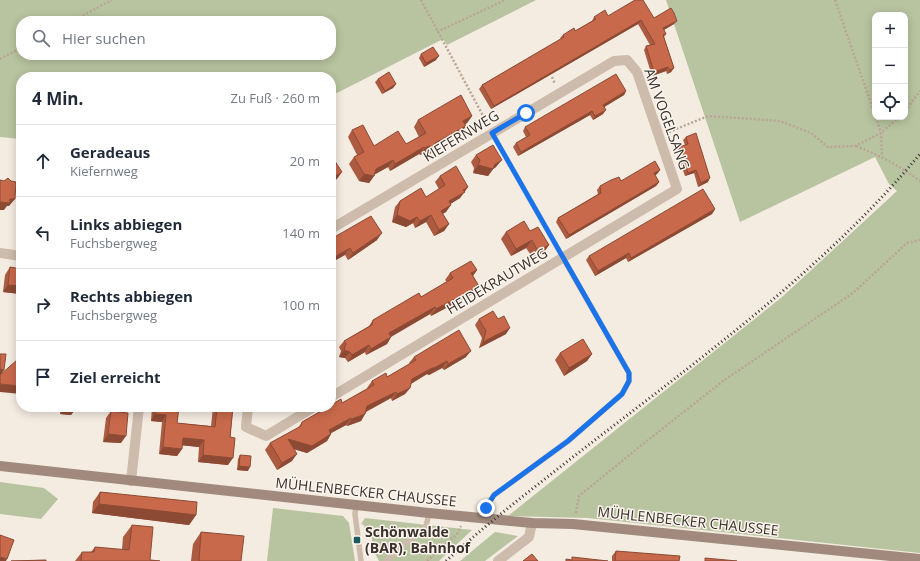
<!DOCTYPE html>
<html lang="de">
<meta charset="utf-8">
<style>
body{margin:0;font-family:"Open Sans",sans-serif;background:#f2f2f3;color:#1f2937}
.controls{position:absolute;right:12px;top:12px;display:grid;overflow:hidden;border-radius:8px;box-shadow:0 2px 10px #0003}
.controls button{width:36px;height:36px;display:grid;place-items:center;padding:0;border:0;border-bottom:1px solid #e0e1e3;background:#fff;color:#1f2937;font:20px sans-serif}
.stop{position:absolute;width:12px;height:12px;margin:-9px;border:3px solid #1a73e8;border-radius:50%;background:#fff}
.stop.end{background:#1a73e8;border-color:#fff;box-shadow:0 1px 4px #0008}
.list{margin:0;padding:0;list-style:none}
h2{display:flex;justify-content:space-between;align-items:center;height:52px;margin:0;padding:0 16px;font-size:17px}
h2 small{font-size:13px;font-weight:400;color:#747a83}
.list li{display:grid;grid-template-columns:26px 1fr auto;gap:12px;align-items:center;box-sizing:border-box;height:72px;padding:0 16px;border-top:1px solid #e0e1e3}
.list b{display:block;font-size:15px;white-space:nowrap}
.list p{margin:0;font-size:13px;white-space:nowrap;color:#747a83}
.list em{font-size:13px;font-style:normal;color:#747a83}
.icon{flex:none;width:22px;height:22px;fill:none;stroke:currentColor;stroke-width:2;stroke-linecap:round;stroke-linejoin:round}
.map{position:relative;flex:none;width:920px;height:561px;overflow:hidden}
.search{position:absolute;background:#fff;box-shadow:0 2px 10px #0003;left:16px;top:16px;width:320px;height:44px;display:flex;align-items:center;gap:10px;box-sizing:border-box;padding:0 14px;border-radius:16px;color:#747a83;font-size:15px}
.panel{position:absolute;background:#fff;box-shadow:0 2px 10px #0003;left:16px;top:72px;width:320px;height:340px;border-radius:16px}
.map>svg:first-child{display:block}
.green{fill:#b8c4a0;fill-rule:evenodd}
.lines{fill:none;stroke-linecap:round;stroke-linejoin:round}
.path{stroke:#b9a596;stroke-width:2.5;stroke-dasharray:2 2;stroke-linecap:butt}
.service{stroke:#cdbbac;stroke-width:5.5}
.minor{stroke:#cdbbac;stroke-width:10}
.secondary{stroke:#a18a7d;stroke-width:10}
.rail{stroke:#3b302b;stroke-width:3;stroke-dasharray:1 3;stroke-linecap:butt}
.wall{fill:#ac5a40}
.shaded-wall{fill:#8c4a34}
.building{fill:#c8694b;stroke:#8c4a34}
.route{stroke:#1a73e8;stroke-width:5}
.poi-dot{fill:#1f5a5e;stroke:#fbf5ee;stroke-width:1.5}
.labels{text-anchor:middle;stroke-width:3;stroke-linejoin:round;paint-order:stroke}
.street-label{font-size:14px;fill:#3b302b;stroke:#fbf5ee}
.poi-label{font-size:14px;font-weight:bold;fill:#3b302b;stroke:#fbf5ee;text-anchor:start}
</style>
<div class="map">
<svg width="920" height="561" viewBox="0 0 920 561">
<rect width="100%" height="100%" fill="#f4ebe1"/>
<path class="green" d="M0 0H536L447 45 443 39 331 96V77H21V139L0 137ZM21 21H331V55H21Z
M666 0H920V553L588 518 508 516 782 297 897 191 889 184 875 157 740 222ZM875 15H905V117H875Z
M0 482 44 488 58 499 41 519 0 514Z
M273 508 343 516 349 523 355 561H267Z
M365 518 472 530 439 561H379L374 552 371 534H366L364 525 361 524Z
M495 532 518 536 485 561H460Z"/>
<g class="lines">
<path class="path" d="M421 0 488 125
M835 0 875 115
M72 21 112 0
M437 32 505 0
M0 59 21 48
M552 77 555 84
M905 111 920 91
M876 117 881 133 882 156
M669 132 708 116 780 121 811 133 828 147 855 146 881 133 899 117
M498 143 557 248
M856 146C879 155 900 166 920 181
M576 513 579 496 643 444 723 381 853 293 907 243 920 240
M427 561 457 534 461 526"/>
<path class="service" d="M356 505 355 514 361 561
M484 518 487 505 494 495 568 441 622 394 629 381V373L563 258
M386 561 426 526 429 513"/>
<path class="minor" d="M331 229 614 61 627 60 637 72 677 189 331 397
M0 253 21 256
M248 407 246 427 266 436 314 407
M131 481 139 407
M498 561 529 537 532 523"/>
<path class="secondary" d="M0 466 429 513 532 523 573 524 920 559"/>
<path class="rail" d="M446 561C481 529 518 500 555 471 680 373 818 277 920 154"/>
</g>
<path class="wall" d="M608 16 654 18 674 24 664 30 666 34 664 37 674 68 671 72 667 74 666 71 652 76 644 50 646 46 650 45 638 24 491 109 479 89 482 85 561 39 560 38 563 35 575 31 592 21 594 17Z
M421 54 436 60 424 67 419 58Z
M378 79 396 84 393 88 382 94 375 82Z
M626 91 624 95 604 107 603 114 593 120 590 115 518 156 513 147 516 143 526 137 523 131 525 127Z
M472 116 467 123 465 124 466 126 461 133 435 147 430 154 424 153 420 155 419 154 390 171 388 167 375 174 374 176 369 183 359 181 349 164 354 157 357 155 348 137 352 130 374 146 406 144 419 137 414 127 418 120Z
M686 137 708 182 698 187 694 173 685 176 676 150 679 147 685 145 683 140Z
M476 155 496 167 493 169 488 176 473 173 474 168 471 162Z
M660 170 657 174 655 175 659 182 656 186 566 239 556 222 558 218 598 194 597 190 600 186Z
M440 176 468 187 460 198 450 204 446 212 442 214 449 224 444 231 434 236 426 222 415 228 413 223 406 227 392 222 395 207 400 201 426 197 439 189 435 182Z
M715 209 712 214 628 262 626 258 595 276 586 260 589 256Z
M371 216 377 240 348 260 345 255Z
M530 231 549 245 544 252 533 258 526 248 511 256 501 239 506 232Z
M10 267 21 269V294H20L3 292 5 275Z
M477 270 473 276 479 286 474 293 431 316 430 314 391 337 387 344 366 355 365 352 348 362 345 358 339 357 341 351 339 347 344 341 369 326 373 320 421 297 447 282 445 280 450 273Z
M479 319 506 334 479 348 482 338 475 325Z
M560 353 592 354 587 361 564 376 555 360Z
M414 357H466L444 370 442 368 429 375 427 374 411 384 410 388 405 394 392 401 391 398 366 412 365 414 361 421 347 426 346 425 331 433V434L327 441 307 453 294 449 292 461 277 470 265 450 270 443 298 428 302 422 342 403 368 388H367L372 381 387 377 410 364 409 363Z
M61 407H77L71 415 60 414Z
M152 407H179L177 423 211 426 213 407H233L228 465 198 462 199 447 182 445V449L177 456 159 454 162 422 151 421Z
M111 411 121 443 103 442 106 418Z
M240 455 248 471 237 470 238 459Z
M100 492 196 515 189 525 92 513 93 502Z
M132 525 150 560 160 561H75L82 552H91L95 547 122 550 123 537Z
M201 532 241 561H191L193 544Z
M616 551 679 561H612V556Z"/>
<path class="shaded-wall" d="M641 20 638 24 491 109 494 106Z
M677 21 674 24 660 32 663 28Z
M439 56 436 60 424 67 426 63Z
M668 67 666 71 652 76 654 72Z
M674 68 671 72 667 74 670 70Z
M396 84 393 88 382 94 385 91Z
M626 91 624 95 601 109 603 105Z
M606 110 603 114 593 120 595 116Z
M592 111 590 115 518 156 521 152Z
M472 116 467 123 458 128 463 121Z
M466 126 461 133 435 147 430 154 424 153 420 155 425 148Z
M424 147 419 154 390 171 395 164Z
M393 160 388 167 372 176H374L369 183 359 181 364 174 376 169Z
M502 160 496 167 493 169 488 176 473 173 478 165 495 164Z
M660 170 657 174 652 177 654 173Z
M696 170 694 173 685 176 688 173Z
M342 172 337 179 331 183V179Z
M710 178 708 182 698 187 701 183Z
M659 182 656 186 566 239 569 235Z
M468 187 460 198 444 208 449 201Z
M10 199H15L9 206H7L4 210H0V202Z
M451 205 446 212 436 218 441 211Z
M715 209 712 214 628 262 631 258Z
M397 215 417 217 413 223 406 227 392 222Z
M431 215 426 222 415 228 420 221Z
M449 224 444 231 434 236 439 230Z
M382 233 377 240 348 260 353 253Z
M532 240 526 248 511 256 516 249Z
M549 245 544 252 533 258 538 251Z
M350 248 345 255 331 263V259Z
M629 253 626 258 595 276 598 271Z
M477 270 472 277 471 273Z
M8 285 21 286V294H20L3 292Z
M479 286 474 293 431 316 436 309Z
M435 307 430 314 385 340 389 333Z
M510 328 506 334 479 348 483 342Z
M391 337 387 344 366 355 371 349Z
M369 345 365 352 348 362 352 355Z
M344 350 350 352 345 358 339 357Z
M471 351 466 357 444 370 448 364Z
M592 354 587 361 564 376 569 368Z
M447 361 442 368 429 375 427 374 407 386 412 379 432 368Z
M0 369 4 370 0 376Z
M0 384 21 386V394L0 392Z
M410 388 405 394 392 401 397 394Z
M396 392 391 398 363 413 367 406Z
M65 407H70L76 408 71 415 60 414Z
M155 414 166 415 162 422 151 421Z
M365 414 361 421 347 426 352 419Z
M351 418 346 425 324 437 329 430Z
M108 434 126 436 121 443 103 442Z
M331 434 327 441 307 453 283 446 288 439Z
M183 438 204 440 199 447 178 445Z
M163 447 182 449 177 456 159 454Z
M297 454 292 461 277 470 282 463Z
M203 455 233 458 228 465 198 462Z
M239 466 250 467 248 471 237 470Z
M99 504 196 515 189 525 92 513Z
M0 557 7 559 6 561H0Z"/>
<path class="building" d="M635 0H643L654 18 671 8 674 13 677 21 663 28 666 34 663 35 674 68 670 70 668 67 654 72 646 46 655 44 641 20 494 106 482 85 564 37 563 35 574 28 575 31 596 19 594 17 605 10 608 16Z
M433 47 439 56 426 63 421 54Z
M389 72 396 84 385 91 378 79Z
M616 74 626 91 603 105 606 110 595 116 592 111 521 152 516 143 530 135 525 127Z
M461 95 472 116 463 121 466 126 435 143V147L429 146 425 148 424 147 395 164 393 160 376 169 374 176 364 174 354 157 364 152 352 130 363 125 374 146 398 131 406 144 426 133 418 120Z
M696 133 710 178 701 183 696 170 688 173 679 147 688 144 686 137Z
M493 145 502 160 495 164 493 169 478 165 480 160 476 155Z
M331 155 342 172 331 179Z
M655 161 660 170 654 173 659 182 569 235 558 218 601 193 600 186 611 180 619 177 621 181Z
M456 166 468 187 463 190 465 192 449 201 451 205 441 211 449 224 439 230 431 215 420 221 417 217 410 221 397 215 400 201 421 188 426 197 445 185 440 176Z
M8 178 11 181 16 182 15 199H10V203L0 202V180L4 181Z
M703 189 715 209 631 258 629 253 598 271 589 256Z
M371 216 382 233 353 253 350 248 331 259V239Z
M524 221 530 231 538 227 549 245 538 251 532 240 516 249 506 232Z
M471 261 477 270 471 273 479 286 436 309 435 307 389 333 391 337 371 349 369 345 352 355 350 352 344 350 346 344 344 341 372 325 373 320 419 293 421 297 453 278 450 273Z
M10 267 21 269V286L8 285Z
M493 311 498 319 504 316 510 328 483 342 486 331 479 319Z
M459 330 471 351 448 364 447 361 434 368H432L412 379 410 388 397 394 396 392 367 406 365 414 352 419 351 418 329 430 331 434 312 446 288 439 297 454 282 463 270 443 301 426 302 422 328 407H331V405L341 399 342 403 374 385 372 381 386 373 387 377 416 360 414 357Z
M583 339 592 354 569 368 560 353Z
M0 354H6L4 370 0 369Z
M17 360 21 365V386L0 384V375Z
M156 407H179L177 423 215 427 217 407H233L230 437 235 438 233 458 203 455 204 440 183 438 182 449 163 447 166 415 155 414Z
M111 411 128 413 126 436 108 434Z
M240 455 251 456 250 467 239 466Z
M100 492 197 502 196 515 99 504Z
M132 525 153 527 150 560 160 561H81L82 552H94L95 547 129 550Z
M201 532 244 536 241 561H199Z
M0 535 14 540 7 559 0 557Z
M616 551 680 556 679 561H615Z
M532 554 538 561H523Z
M572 557 608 561H566V559L572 560Z
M705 558 737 561H705Z
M46 560V561H11Z"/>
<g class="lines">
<path class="route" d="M486 508 494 495 568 441 622 394 629 381V373L492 133 526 113"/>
</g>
<rect class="poi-dot" x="353" y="536" width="8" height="8" rx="2"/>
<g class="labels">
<g class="street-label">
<text transform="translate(667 119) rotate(70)" y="5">AM VOGELSANG</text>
<text transform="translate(461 136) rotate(-31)" y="5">KIEFERNWEG</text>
<text transform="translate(497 281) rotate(-31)" y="5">HEIDEKRAUTWEG</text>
<text transform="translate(366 492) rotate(6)" y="5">MÜHLENBECKER CHAUSSEE</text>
<text transform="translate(688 521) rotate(6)" y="5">MÜHLENBECKER CHAUSSEE</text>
</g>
<g class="poi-label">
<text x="365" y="537">Schönwalde<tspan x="365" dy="16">(BAR), Bahnhof</tspan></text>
</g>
</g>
</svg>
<div class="controls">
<button>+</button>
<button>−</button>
<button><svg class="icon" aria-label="locate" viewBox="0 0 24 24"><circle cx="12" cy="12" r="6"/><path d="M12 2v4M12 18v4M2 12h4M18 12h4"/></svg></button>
</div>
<div class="stop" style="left:526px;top:113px"></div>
<div class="stop end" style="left:486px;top:508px"></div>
<div class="search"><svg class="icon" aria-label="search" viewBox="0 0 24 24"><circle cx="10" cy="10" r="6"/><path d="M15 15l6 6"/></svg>Hier suchen</div>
<section class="panel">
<h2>4 Min.<small>Zu Fuß · 260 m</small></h2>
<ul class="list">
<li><svg class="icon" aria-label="ahead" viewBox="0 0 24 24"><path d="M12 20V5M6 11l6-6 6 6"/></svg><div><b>Geradeaus</b><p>Kiefernweg</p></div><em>20 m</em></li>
<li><svg class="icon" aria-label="left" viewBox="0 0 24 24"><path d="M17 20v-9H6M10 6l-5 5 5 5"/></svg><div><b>Links abbiegen</b><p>Fuchsbergweg</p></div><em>140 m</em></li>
<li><svg class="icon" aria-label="right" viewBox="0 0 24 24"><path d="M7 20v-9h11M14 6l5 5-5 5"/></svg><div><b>Rechts abbiegen</b><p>Fuchsbergweg</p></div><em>100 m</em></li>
<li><svg class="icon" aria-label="arrive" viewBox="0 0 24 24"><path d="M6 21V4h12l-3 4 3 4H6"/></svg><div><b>Ziel erreicht</b></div></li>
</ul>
</section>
</div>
